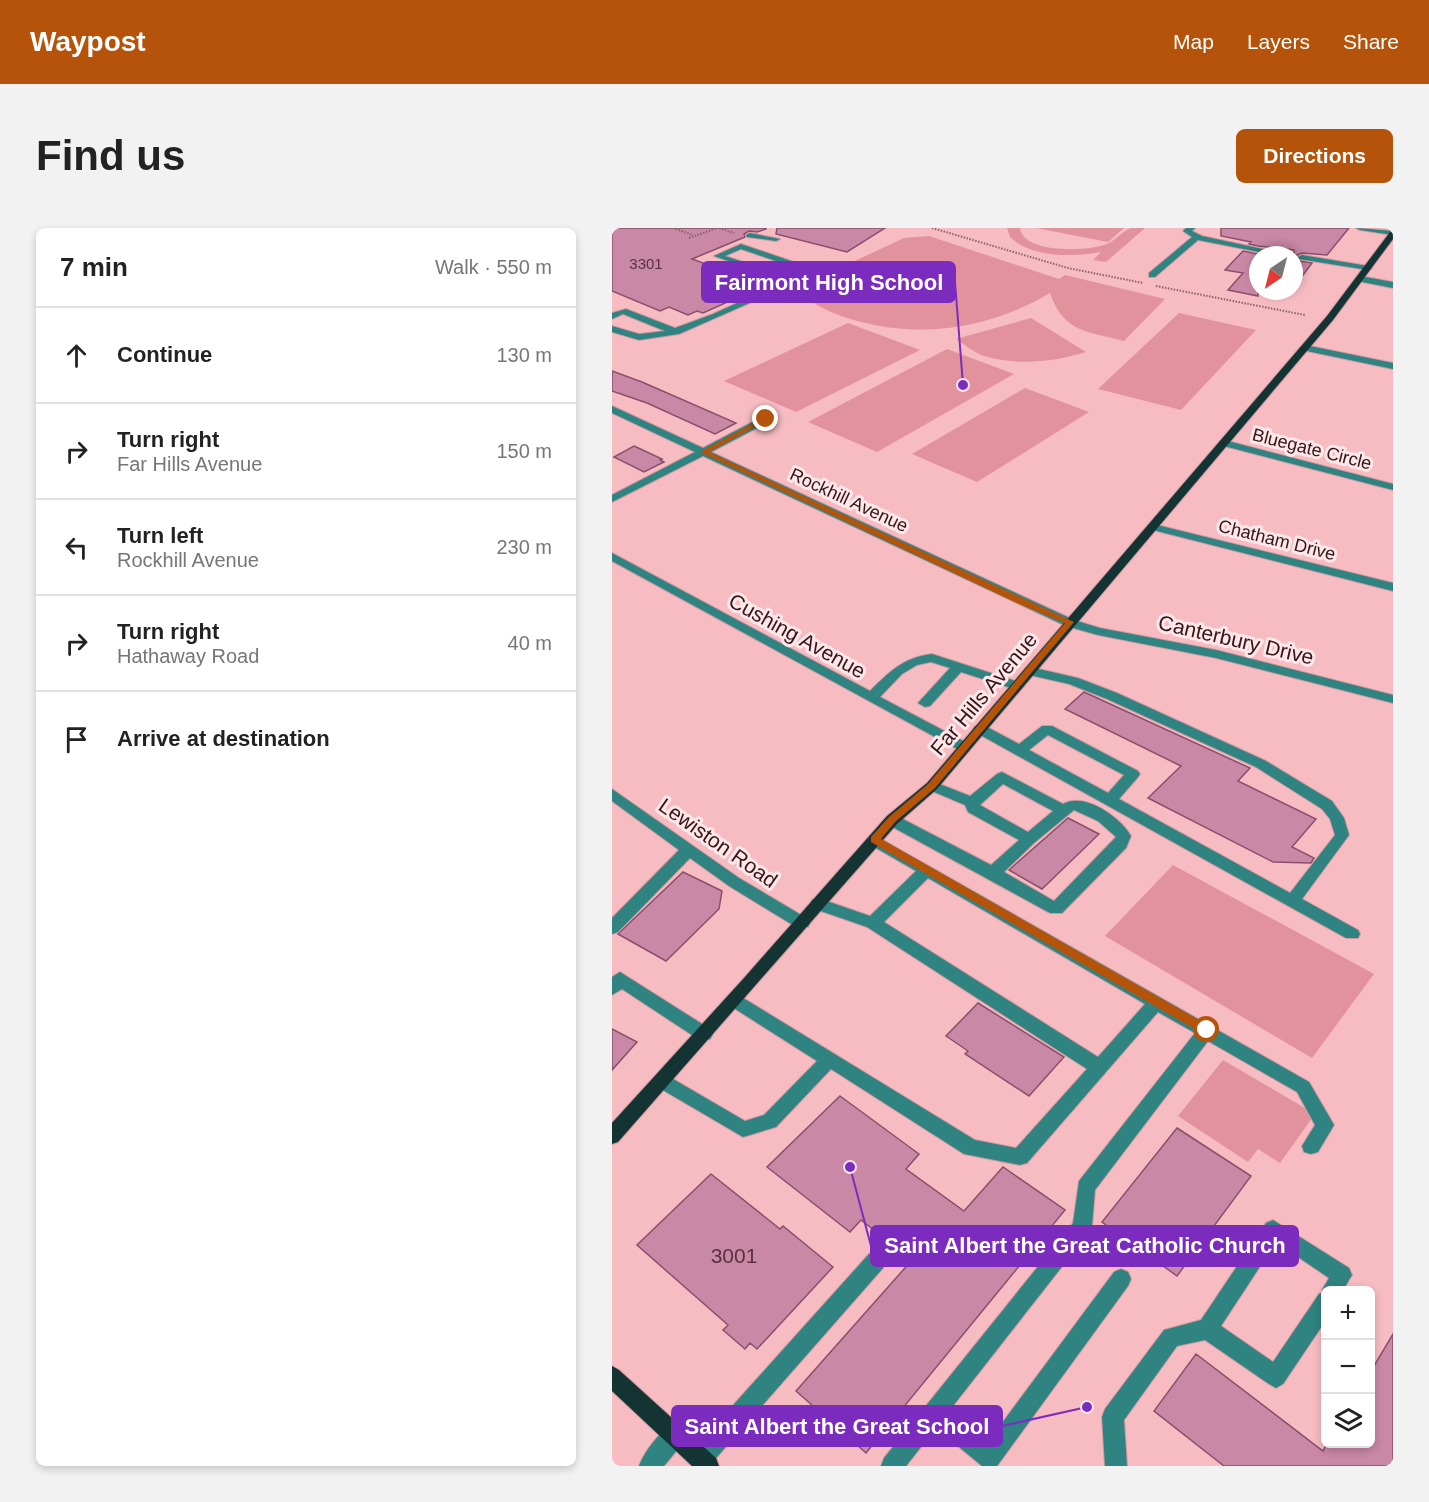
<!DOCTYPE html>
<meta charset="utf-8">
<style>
body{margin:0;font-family:Helvetica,sans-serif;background:#f2f2f2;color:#222}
.controls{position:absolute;right:18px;bottom:18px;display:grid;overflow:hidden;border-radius:9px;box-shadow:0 3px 9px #0003}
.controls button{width:54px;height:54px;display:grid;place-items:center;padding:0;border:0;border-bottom:2px solid #e0e0e0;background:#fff;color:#222;font:30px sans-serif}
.compass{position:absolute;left:637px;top:18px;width:54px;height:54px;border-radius:50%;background:#fff;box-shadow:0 3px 9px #0003;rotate:215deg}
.stop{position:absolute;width:18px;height:18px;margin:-14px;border:4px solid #b45309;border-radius:50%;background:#fff}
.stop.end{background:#b45309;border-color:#fff;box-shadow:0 2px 6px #0008}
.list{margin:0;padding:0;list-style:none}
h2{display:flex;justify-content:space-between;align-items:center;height:78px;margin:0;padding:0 24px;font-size:26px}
h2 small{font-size:20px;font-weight:400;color:#767676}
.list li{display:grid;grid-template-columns:39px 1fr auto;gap:18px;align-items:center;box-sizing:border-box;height:96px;padding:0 24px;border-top:2px solid #e0e0e0}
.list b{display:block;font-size:22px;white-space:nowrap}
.list p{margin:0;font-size:20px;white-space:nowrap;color:#767676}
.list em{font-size:20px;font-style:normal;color:#767676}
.icon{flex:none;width:33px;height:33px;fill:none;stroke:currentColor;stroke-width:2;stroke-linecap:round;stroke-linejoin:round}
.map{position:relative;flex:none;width:781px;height:1238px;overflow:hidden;border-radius:9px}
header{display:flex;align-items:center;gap:36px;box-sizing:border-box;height:84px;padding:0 30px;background:#b45309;color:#fff}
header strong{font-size:28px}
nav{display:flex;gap:33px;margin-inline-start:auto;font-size:21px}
.intro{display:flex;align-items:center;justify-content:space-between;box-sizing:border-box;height:144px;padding:0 36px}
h1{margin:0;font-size:42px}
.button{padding:15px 27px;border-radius:9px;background:#b45309;color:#fff;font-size:21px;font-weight:700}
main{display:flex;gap:36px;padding:0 36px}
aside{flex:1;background:#fff;border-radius:9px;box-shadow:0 3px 9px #0003}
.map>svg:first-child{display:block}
.green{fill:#e2929c}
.building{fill:#c988a5;stroke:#8b4f6b;stroke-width:1.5}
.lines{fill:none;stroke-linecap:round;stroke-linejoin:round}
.minor-tunnel{stroke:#d09aa1;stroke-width:9;stroke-dasharray:9 4.5;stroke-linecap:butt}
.minor-casing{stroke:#d09aa1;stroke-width:2}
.major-casing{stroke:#d09aa1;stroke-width:2}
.path{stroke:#8d6368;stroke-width:2;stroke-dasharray:1.5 1.5;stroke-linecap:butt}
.minor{fill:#2f8380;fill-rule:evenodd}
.major{fill:#143433;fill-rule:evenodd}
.route{fill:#b45309}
.labels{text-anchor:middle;stroke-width:6;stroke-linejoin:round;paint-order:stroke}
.far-number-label{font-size:15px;fill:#58333e}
.far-street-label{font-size:18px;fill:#32171b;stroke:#ffe7e9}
.street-label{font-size:21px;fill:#32171b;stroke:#ffe7e9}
.near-number-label{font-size:21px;fill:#58333e}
.leader{fill:none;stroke:#7b2cbf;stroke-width:2}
.callout-dot{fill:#7b2cbf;stroke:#ffe7e9;stroke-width:2}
.callout{fill:#7b2cbf;stroke:#7b2cbf;stroke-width:2}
.callout-label{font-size:22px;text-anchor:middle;font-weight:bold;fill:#fff}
</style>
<header>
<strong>Waypost</strong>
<nav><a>Map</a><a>Layers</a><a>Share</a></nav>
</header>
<div class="intro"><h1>Find us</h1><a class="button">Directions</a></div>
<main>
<aside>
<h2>7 min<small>Walk · 550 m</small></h2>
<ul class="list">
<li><svg class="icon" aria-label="ahead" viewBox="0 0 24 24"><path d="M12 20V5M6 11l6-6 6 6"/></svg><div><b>Continue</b></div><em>130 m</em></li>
<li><svg class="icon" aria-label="right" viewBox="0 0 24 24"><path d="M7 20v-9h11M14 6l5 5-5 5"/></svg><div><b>Turn right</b><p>Far Hills Avenue</p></div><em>150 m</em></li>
<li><svg class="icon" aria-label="left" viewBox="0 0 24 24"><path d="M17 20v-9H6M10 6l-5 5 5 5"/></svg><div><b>Turn left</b><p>Rockhill Avenue</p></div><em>230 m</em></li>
<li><svg class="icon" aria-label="right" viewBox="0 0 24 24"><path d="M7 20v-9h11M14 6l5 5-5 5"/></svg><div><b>Turn right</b><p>Hathaway Road</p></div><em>40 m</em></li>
<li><svg class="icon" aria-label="arrive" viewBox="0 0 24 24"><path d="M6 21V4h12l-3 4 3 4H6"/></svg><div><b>Arrive at destination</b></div></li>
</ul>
</aside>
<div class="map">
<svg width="781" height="1238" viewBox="0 0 781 1238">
<rect width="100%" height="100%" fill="#f7bbc2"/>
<path class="green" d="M395 0H408C411 26 474 23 492 17 503 14 510 3 519 0 523 0 530 0 533 0L494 34 481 32 489 24C461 29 420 30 398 9Z
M424 0H512L496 14Z
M317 8 447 51 453 47 553 71 512 113C475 103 452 105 438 65 375 102 305 112 235 90 217 84 197 75 185 60L292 10Z
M567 85 644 102 569 182 486 161Z
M419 90 474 124C441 134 406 138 372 128 362 125 352 116 344 111Z
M236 95 308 122 184 184 112 153Z
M335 121 402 146 265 224 196 194Z
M413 160 477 184 365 254 300 226Z
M561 637 762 746 700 830 493 708Z
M611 832 703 886 668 935 646 921 636 934 566 888Z"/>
<path class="building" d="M0 0H154V1L145 4 137 3 132 6 133 9 80 31 144 54 126 62 136 65 91 85 85 83 76 87 57 79 48 83 0 63Z
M165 0H273L235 24 164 6Z
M609 0H737L715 27 690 25 685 27 687 33 700 35 682 59V22L646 18 637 16 639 14 609 8Z
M631 23 646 26V68L616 62 631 45 613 42Z
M0 143 30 154 124 195 103 206 35 175 0 163Z
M22 218 50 231 48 232 52 234 32 244 2 229Z
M472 464 638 540 626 553 704 591 680 619 702 630 699 635 661 634 536 570 569 538 453 481Z
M456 590 487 606 430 661 397 642Z
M71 644 110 663 107 681 54 733 6 706Z
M366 775 452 829 417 868 353 826 356 823 334 808Z
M0 801 25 814 0 842Z
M228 868 307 926 294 941 352 983 391 939 453 982 254 1225 184 1163 300 1032 249 992 238 1004 155 939Z
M565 900 639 948 565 1048 490 994Z
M99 946 168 1001 171 998 221 1039 145 1121 138 1115 133 1121 111 1102 116 1097 25 1017Z
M781 1106V1238H612L542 1183 584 1126 711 1223 715 1215H759V1143Z"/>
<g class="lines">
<path class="minor-tunnel" d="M670 26 677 27"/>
<defs>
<path id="minor" d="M574 0H583L580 3 590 8 674 26 663 27 586 12 543 49H537V45L580 9 571 3Z
M744 0 781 3V7L748 2Z
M138 5 168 11 164 13 135 9 134 7Z
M129 16 191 37V44L180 50 183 51V55L67 106 27 112 0 104V98L27 106 53 103 11 86 0 91V85L14 81 63 100 101 86 173 53 102 28ZM129 21 184 40 183 43 172 47 113 28Z
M690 27 756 38 760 40 756 42 687 31 686 29Z
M748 48 781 54V60L745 53 744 51Z
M693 117 781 135V141L690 122 688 120Z
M0 178 91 220 150 189H158V193L99 224 462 392 488 400 604 422 781 467V475L604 430 486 407 454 398 91 228 0 274V267L83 224 0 185Z
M612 212 781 256V262L608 217 607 215Z
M541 296 781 355V363L537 301 535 299Z
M0 325 258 463C277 444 292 429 320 426L410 455 412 458 405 462 349 444 318 478 313 479 306 475 338 440 319 434 305 437 290 446 268 469 357 516 359 519 357 522H347L0 333Z
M418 439 466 450 505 465 654 533 720 573 732 590 737 607 690 671 746 702 748 706 746 710H734L363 504 361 501 363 498H373L407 516 430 498H440L526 543 528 546 526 549 507 571 678 665 723 607 718 591 710 581 644 539 495 471 457 456 413 446 412 443 413 440ZM436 507 512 547 496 565 417 522Z
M390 544 451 576C473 564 508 589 519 608L514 620 450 685H438L275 596 273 592 280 587 285 588 379 637 407 612 356 584 353 577 315 561 313 558 320 553 358 568 385 546ZM391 556 441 583 416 604 368 577ZM462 582 486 593 504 609 442 673 392 644 422 615Z
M0 561 127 650 196 691 198 695 196 699H184L117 658 78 630 6 704 0 706V690L67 622 0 573Z
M262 607 697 854 722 897 706 924 699 926 692 924 690 918 703 897 685 864 596 813 483 962 480 998 477 1004 337 1183 376 1214 502 1044 509 1041 516 1044 519 1051 516 1058 385 1238H370L324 1200 294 1238H269L272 1230 461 995 467 953 583 805 546 784 415 935 408 937 352 926 219 841 164 899 131 909 44 858 41 853 44 848 50 845 56 848 133 893 152 887 205 833 117 777 115 772 117 767 123 765 363 912 404 920 475 841 255 699 200 680 198 676 200 672 206 670 258 688 304 643 257 616 255 612ZM316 650 533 776 486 829 272 694Z
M8 744 98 801 101 806 98 811 92 813 86 811 10 761 0 767V749Z
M661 992 737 1040 740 1047 731 1062H714V1092L671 1156 664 1160 657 1156 593 1112 565 1118 512 1192 515 1238H493L490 1189 493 1181 552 1102 589 1092 654 995ZM664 1014 717 1050 710 1062 711 1064 707 1066 661 1134 609 1098Z
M264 1024 271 1026 274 1033 271 1040 97 1238H80L77 1231 80 1223 257 1026Z
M63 1196 71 1199 74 1207 71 1215 52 1238H27C33 1223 48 1202 63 1196Z"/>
<path id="major" d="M778 4H781V11L721 92 325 561 285 596 6 914 0 916V895L132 750 275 588 315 555 715 88Z
M0 1138 7 1142 104 1230 107 1238H80L0 1163Z"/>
</defs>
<use href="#minor" class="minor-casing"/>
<use href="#major" class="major-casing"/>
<path class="path" d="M61 0 81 7
M107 0 122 5
M320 0 456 40 531 55
M77 10 105 0
M544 58 693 87"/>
<use href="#minor" class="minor"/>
<use href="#major" class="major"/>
</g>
<path class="route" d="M151 190 157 191 97 224 462 394 323 560 283 594 269 611 599 799V806H591L259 614V609L277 589 316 556 453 395 405 375 88 224Z"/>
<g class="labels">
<g class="far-number-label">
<text x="34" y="41">3301</text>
</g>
<g class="far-street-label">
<text transform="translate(700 221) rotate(14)" y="6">Bluegate Circle</text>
<text transform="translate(237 272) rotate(25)" y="6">Rockhill Avenue</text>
<text transform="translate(665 312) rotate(14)" y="6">Chatham Drive</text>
</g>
<g class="street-label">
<text transform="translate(185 408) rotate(29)" y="7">Cushing Avenue</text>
<text transform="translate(624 412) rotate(13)" y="7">Canterbury Drive</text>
<text transform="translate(372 466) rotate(-50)" y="7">Far Hills Avenue</text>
<text transform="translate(106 615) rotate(35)" y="7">Lewiston Road</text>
</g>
<g class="near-number-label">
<text x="122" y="1035">3001</text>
</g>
</g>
<path class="leader" d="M351 157L343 54M238 939L259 1018M475 1179L390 1198"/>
<g class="callout-dot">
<circle cx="351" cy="157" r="6"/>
<circle cx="238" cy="939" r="6"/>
<circle cx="475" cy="1179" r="6"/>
</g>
<g class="callout">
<rect x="90" y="34" width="253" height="40" rx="6"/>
<rect x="259" y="998" width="427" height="40" rx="6"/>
<rect x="60" y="1178" width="330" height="40" rx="6"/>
</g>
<g class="callout-label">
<text x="217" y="62">Fairmont High School</text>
<text x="473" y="1025">Saint Albert the Great Catholic Church</text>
<text x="225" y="1206">Saint Albert the Great School</text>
</g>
</svg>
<div class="controls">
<button>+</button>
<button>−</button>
<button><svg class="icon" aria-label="layers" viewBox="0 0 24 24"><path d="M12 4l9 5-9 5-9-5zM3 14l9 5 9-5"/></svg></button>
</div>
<svg class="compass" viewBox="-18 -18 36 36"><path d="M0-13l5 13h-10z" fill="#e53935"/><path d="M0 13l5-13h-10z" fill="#767676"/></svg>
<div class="stop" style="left:595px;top:802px"></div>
<div class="stop end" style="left:154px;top:191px"></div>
</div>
</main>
